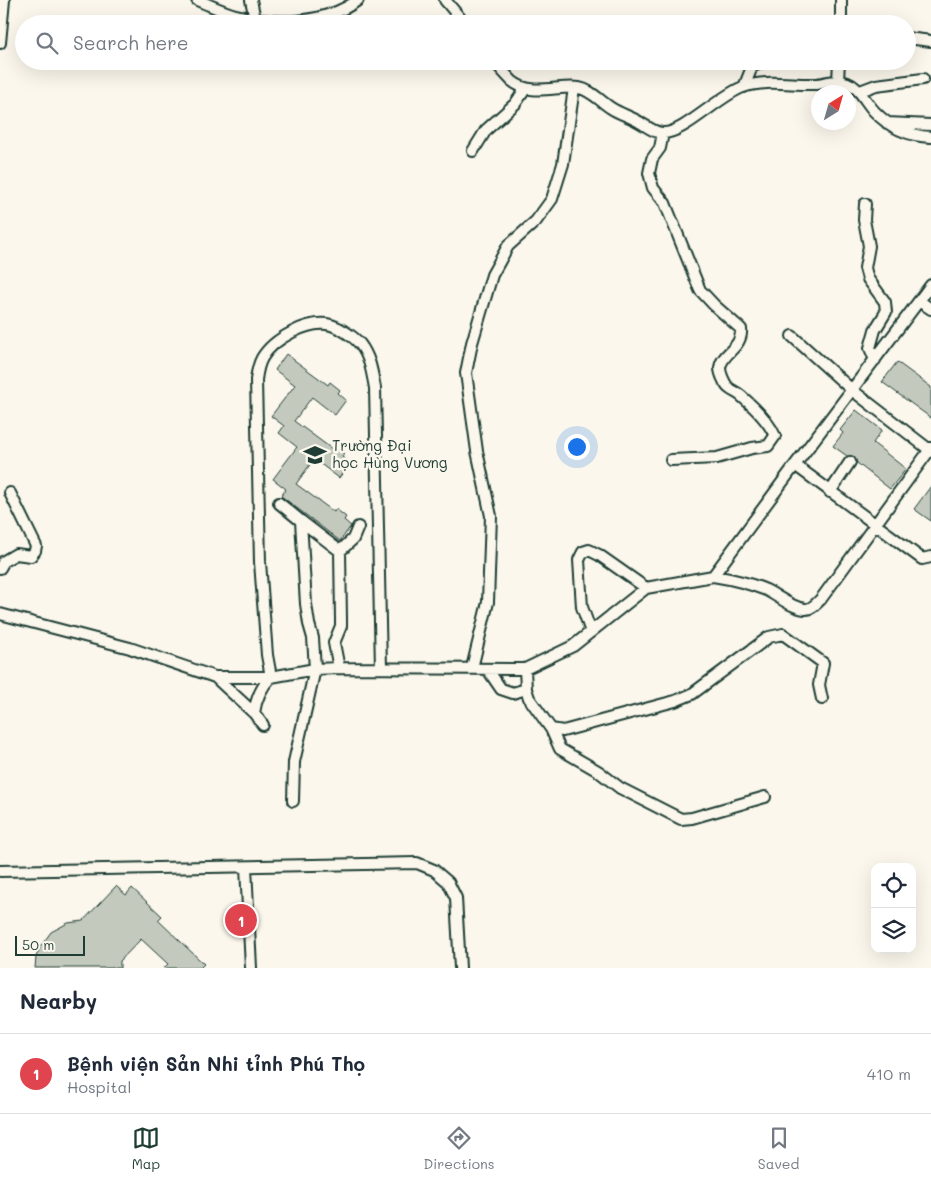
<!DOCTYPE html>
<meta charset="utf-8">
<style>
body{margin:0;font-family:Mali,sans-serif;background:#f6f6f7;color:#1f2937}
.controls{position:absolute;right:15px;bottom:15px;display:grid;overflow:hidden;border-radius:10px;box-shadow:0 5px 20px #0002}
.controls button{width:45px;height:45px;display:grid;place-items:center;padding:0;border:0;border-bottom:1px solid #e0e1e3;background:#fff;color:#1f2937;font:25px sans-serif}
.compass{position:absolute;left:811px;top:85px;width:45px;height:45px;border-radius:50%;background:#fff;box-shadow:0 5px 20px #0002;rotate:37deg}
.scale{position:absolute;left:15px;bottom:12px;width:70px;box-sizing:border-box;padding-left:5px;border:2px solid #1f3d34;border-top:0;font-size:14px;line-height:18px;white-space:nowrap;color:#1f3d34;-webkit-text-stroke:4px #fbf7ec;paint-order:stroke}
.you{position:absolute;left:576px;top:446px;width:18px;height:18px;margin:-12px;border:4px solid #fff;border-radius:50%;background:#1a73e8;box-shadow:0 0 0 8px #1a73e833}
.badge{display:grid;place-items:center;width:32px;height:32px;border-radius:50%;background:#1f3d34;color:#fff;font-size:16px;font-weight:700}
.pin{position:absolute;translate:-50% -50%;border:2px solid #fff;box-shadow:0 1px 5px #0006}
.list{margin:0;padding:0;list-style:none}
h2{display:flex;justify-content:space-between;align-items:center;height:65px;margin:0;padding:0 20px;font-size:21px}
h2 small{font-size:16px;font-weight:400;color:#747a83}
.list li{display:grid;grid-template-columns:32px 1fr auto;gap:15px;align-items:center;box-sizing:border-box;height:80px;padding:0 20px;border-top:1px solid #e0e1e3}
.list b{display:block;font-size:19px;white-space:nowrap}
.list p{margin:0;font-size:16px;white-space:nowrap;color:#747a83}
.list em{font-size:16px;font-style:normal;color:#747a83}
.icon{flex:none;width:28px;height:28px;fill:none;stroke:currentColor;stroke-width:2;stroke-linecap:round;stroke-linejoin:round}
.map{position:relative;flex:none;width:931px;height:968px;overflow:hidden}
.search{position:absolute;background:#fff;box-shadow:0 5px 20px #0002;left:15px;right:15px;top:15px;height:55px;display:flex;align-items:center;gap:12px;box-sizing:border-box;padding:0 18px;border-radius:28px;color:#747a83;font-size:19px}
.sheet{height:145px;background:#fff}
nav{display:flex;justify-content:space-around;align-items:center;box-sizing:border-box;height:70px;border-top:1px solid #e0e1e3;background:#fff;font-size:14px;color:#747a83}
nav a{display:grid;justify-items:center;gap:2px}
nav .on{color:#1f3d34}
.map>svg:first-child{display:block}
.building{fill:#c4c9be;stroke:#1f3d34}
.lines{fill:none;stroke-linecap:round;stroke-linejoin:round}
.minor-casing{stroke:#1f3d34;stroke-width:14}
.minor{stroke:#fbf7ec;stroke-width:10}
.labels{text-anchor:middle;stroke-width:5;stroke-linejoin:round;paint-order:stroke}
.poi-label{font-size:15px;fill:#1f3d34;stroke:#fbf7ec;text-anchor:start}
</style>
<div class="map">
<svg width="931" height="968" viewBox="0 0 931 968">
<rect width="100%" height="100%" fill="#fbf7ec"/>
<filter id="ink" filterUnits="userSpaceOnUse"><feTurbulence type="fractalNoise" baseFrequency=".02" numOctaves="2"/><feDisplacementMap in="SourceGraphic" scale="10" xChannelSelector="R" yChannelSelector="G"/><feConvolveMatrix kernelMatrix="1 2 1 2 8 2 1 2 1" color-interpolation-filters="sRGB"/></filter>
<g filter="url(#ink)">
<path class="building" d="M286 354 328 385 330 382 340 390 338 393 346 400 335 415 312 397 294 421 332 449 334 446 344 454 342 457 350 463 339 478 314 459 296 484 334 512 336 509 346 517 344 520 351 526 340 541 281 496 286 489 273 479 297 447 279 433 284 426 271 416 295 385 275 370Z
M897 362 931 387V418L882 382Z
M856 410 882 430 873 443 906 469 890 489 857 463 854 457 847 456 833 446 843 433 840 430Z
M931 486V521L914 509Z
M116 886 126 895 132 888 162 916 158 920 204 964 200 968H164L168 964 141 939 120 961V968H35L36 957 40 947 51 932 68 923 83 921Z"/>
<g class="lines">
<defs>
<path id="minor" d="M197 0C210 5 223 12 236 15 275 25 324 25 358 0
M251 0 255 19
M445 0 465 24
M841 24V0
M907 38 931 41
M0 43 4 0
M494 61C500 68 506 75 512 81 531 97 557 85 579 88 591 90 600 101 611 108 620 114 632 117 641 123 648 127 653 132 662 133 682 135 720 95 743 87 766 79 792 85 815 84 823 84 831 80 838 81 858 82 863 99 874 111 890 128 908 136 931 137
M838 81 839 61
M744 87 752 67 764 61
M860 91 876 85 923 79
M887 123 931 125
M663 133 660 148 652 159 649 173 653 188 665 203 700 290 714 305 741 329C743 348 721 353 720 368 720 373 724 382 727 386 730 390 736 392 740 395 753 406 768 420 775 436L768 446 752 448 717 458 671 460
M473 151 486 130 515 104 526 88
M865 204 864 220 869 246 865 268 868 279 885 302 886 312 875 330 870 348 875 360
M919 301 931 309
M792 336 852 390 931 451
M795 465 922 559 931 557
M830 492 850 462
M279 503 301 521 306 604 309 624 313 638 315 669 294 762 293 801
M301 521 340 551
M0 568 4 561 16 554 31 556 35 551 36 546 10 493
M713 576C732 579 749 583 766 590 778 596 792 608 805 609 811 610 817 603 821 599L931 448
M0 614 130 648 215 677H271L315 669 339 668 525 669 573 646 646 588 713 576 795 465 931 285
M591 632 582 607 579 560 583 552 589 550 599 555 646 588
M339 668 334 643 341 626V619L340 551 353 539 358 527
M472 668 488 602 491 516 477 451 466 373 472 343 492 275 508 246 536 221 552 199 563 164 574 88
M525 669 526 689 529 698 551 729 563 731 675 701 692 694 769 637 783 634 823 663 819 685 822 699
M488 670 501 689 513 693 526 689
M215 677 254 713 263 725
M254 713C256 699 261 687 271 677L267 655 260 562 256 380C257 372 258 365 262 358 273 339 309 319 331 325 341 328 354 337 360 344 370 357 372 372 375 388L381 668
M551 729 560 749 598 771 620 788 681 819 692 818 765 797
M246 867 251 968
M0 871 417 863 434 870 448 882 456 898 460 968"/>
</defs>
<use href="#minor" class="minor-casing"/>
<use href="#minor" class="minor"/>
</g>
</g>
<defs>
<symbol id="university-bare" viewBox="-9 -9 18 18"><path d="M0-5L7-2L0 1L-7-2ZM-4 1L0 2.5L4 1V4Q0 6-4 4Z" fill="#1f3d34" stroke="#fbf7ec" stroke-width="2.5" paint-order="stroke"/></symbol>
</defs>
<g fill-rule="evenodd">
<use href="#university-bare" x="299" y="439" width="32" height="32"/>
</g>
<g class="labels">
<g class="poi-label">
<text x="332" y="451">Trường Đại<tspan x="332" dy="17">học Hùng Vương</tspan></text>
</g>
</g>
</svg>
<div class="controls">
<button><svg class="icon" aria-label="locate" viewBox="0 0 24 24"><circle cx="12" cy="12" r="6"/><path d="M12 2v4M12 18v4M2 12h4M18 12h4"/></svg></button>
<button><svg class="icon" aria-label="layers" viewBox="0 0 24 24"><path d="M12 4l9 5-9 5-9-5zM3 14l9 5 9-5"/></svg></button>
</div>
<svg class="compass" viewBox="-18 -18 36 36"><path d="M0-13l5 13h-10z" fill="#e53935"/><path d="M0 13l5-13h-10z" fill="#747a83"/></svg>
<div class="scale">50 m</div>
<div class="you"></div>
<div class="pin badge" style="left:241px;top:920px;background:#e0444e">1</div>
<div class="search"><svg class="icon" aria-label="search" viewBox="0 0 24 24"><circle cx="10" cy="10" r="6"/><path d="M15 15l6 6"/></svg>Search here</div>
</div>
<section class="sheet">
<h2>Nearby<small></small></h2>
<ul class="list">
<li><span class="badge" style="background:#e0444e">1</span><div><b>Bệnh viện Sản Nhi tỉnh Phú Thọ</b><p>Hospital</p></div><em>410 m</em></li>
</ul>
</section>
<nav>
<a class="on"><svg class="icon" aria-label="map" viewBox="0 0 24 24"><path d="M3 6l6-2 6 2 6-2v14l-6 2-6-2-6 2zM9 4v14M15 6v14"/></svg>Map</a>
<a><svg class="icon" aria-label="directions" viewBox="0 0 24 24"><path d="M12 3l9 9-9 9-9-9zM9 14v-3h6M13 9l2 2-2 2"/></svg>Directions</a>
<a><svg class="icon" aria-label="saved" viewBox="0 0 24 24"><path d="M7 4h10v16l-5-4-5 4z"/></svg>Saved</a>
</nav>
